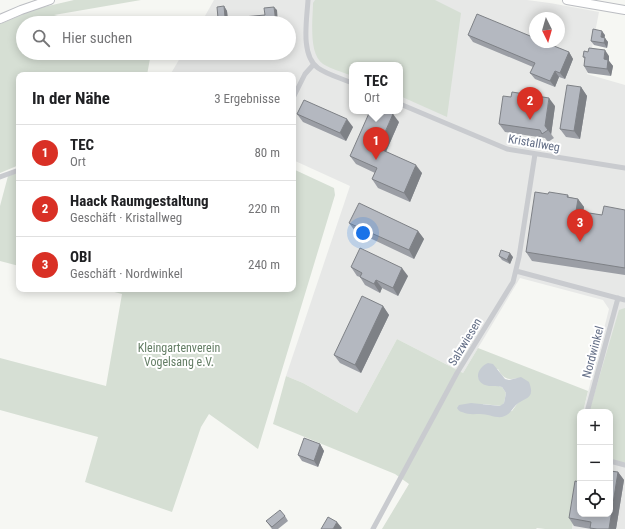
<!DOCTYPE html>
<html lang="de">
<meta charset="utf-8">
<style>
body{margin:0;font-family:"Roboto Condensed",sans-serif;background:#f2f2f2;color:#202124}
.controls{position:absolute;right:12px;bottom:12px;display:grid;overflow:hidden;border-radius:8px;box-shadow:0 2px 10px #0003}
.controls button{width:36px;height:36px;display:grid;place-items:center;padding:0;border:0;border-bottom:1px solid #e0e0e0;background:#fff;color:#202124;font:20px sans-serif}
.compass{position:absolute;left:529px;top:12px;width:36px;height:36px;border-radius:50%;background:#fff;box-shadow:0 2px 10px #0003;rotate:175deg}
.you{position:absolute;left:363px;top:233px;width:14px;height:14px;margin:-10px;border:3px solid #fff;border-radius:50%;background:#1a73e8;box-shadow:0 0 0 6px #1a73e833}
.badge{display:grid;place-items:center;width:26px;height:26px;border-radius:50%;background:#d93025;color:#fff;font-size:13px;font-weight:700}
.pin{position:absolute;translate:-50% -33px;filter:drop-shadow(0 1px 2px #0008)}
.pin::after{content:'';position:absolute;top:21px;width:14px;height:12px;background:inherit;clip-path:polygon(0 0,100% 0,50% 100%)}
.popup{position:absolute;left:349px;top:62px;width:54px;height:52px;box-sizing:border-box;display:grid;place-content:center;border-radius:8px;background:#fff;filter:drop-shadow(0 1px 3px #0005);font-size:13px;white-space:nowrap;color:#757577}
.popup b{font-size:15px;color:#202124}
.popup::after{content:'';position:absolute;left:50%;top:100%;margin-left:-8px;border:8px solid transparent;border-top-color:#fff}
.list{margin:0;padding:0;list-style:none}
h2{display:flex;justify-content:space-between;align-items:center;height:52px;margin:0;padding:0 16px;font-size:17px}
h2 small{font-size:13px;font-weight:400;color:#757577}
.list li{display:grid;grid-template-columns:26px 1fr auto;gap:12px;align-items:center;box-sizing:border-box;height:56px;padding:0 16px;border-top:1px solid #e0e0e0}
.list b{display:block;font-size:15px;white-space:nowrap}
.list p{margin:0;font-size:13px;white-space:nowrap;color:#757577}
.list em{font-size:13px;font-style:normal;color:#757577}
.icon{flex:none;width:22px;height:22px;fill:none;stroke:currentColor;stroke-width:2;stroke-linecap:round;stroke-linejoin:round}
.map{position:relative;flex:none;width:625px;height:529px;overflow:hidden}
.search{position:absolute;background:#fff;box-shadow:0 2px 10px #0003;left:16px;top:16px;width:280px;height:44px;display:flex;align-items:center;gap:10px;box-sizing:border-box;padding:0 14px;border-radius:22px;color:#757577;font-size:15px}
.panel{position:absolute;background:#fff;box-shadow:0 2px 10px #0003;left:16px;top:72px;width:280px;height:220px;border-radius:8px}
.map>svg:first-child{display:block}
.built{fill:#e7e8e7;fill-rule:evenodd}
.green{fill:#d6dfd4;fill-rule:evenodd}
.water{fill:#c6ccd3}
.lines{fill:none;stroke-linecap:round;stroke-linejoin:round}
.primary-casing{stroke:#bbbdc2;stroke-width:10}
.street{stroke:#c9cbcf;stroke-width:5}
.primary{stroke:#fff;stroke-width:8}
.wall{fill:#9b9ea5}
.shaded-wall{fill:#7e8186}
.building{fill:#b4b8c0;stroke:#7e8186}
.labels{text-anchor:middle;stroke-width:4;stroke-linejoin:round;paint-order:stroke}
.street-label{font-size:12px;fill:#646f87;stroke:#fff}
.park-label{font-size:12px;fill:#637d64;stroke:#fff}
</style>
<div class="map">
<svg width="625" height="529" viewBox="0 0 625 529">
<rect width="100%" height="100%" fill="#f6f7f3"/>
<path class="built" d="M214 0H527L550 3 599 12 587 74 625 85V529H572L580 476V514H610V412H583L609 309 603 300 520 278 463 373 397 339 357 413 303 383 286 376 350 186 293 160V75H170L183 53H289V23H201ZM535 18H559V42H535ZM352 65H400V111H352Z"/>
<path class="green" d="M74 0H141L54 15 84 23H23V53H151L147 75H19V165L0 173V24L35 9Z
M315 0H435L461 13 447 117 400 96V65H352V76C343 72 331 69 323 64 308 54 313 18 313 3Z
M293 169 334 188 335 195 258 449 209 414 201 427 172 512 85 482 98 437 0 410V358L106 386 122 294 103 289H293Z
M19 172V266L0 261V206L8 176Z
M625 308V463L610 459V412H589L619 310Z
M397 339 463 373 478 348 588 391 583 412H580L579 442 580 445V476L572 529H545L537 528 536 529H382L409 484 395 474 273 424 286 376 303 383 357 413ZM498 369C502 377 507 381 517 378L519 402 517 404 512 411 486 414H481L483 404 501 406 504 403 506 393 502 387C493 384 483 387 478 377Z"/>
<path class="water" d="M488 363 493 364 505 379 509 380 521 377 529 382C536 400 524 397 516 405 511 410 510 415 502 417 495 418 488 414 480 414 474 414 468 415 462 412 459 411 459 411 457 408L459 405 471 403 500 406 504 403 506 393 502 387C496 385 490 387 485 385 473 380 478 367 488 363Z"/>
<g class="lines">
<defs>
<path id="primary" d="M567 0 625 10
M0 19 21 10 50 0"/>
</defs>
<use href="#primary" class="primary-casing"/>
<path class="street" d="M308 0C307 19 300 55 318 68 328 75 341 78 352 83
M293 98 305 74 314 64
M400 104 507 149 625 168
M0 177 19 170
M516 271 625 300
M587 412 618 298
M610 461 625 465
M373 529 457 373 513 282 519 257 535 154"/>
<use href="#primary" class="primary"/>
</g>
<path class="wall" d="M224 6 227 11 228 21 221 22 218 18Z
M468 35 569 52 573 59 565 79 559 77 555 87 535 79 530 73 533 67 473 42Z
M605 35 604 38 608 42 607 48 594 45 591 41Z
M609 56V61L613 66 611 76 588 73 584 66 585 59 583 57Z
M581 87 587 96 580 139 566 137 560 129Z
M555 106 551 135 554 138 548 142 545 138 505 132 499 124Z
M297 114 353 127 346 141 303 122Z
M399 122 386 152 422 173 410 202 378 188 372 179 375 173 356 164 350 156Z
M568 195 569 197 578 199 584 207 583 212 602 215 625 210V275L532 261 526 252Z
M349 223 418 231 424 239 414 259 355 231Z
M499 256 513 257 510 264 502 260Z
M351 267 408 276 398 296 382 288 380 293 365 285 360 277 357 276Z
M383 306 389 315 361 373 340 363 334 355Z
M320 444 324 451 318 467 302 461 298 455Z
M618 472 624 480 616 529H591L574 526 569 518 580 514Z
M285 516 288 521 278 529H272L266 521Z"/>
<path class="shaded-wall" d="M224 6 227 11 228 21 225 17Z
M274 7 277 10 278 23H276Z
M602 31 605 35 604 41 601 37Z
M605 38 608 42 607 48 604 43Z
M605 50 609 56V61L613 66 611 76 607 69 604 59Z
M569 52 573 59 565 79 560 73Z
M555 71 559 77 555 87 550 81Z
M581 87 587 96 580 139 574 131Z
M549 98 555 106 551 135 554 138 545 126Z
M393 114 399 122 384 156 378 148Z
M347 119 353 127 346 141 340 133Z
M416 165 422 173 410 202 404 193Z
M578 199 584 207 582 219 576 211Z
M418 231 424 239 414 259 409 250Z
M510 253 513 257 510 264 507 260Z
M402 268 408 276 398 296 393 288Z
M376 280 382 288 380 293 374 284Z
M383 306 389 315 361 373 355 365Z
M320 444 324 451 318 467 314 461Z
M618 472 624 480 616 529H609Z
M337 522 342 528 341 529H333Z"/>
<path class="building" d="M224 6 225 17 218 18 217 7Z
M274 7 276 23H244L243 17 265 15 264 8Z
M477 14 535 38V42H544L569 52 560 73 555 71 550 81 530 73 535 63 468 35Z
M593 29 602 31 601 37 605 38 604 43 591 41Z
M589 48 605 50 604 59 608 60 607 69 584 66 585 57H583L584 51 588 52Z
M567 85 581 87 574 131 560 129Z
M512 92 549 98 545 126 548 130 542 134 540 130 499 124 503 96 511 97Z
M304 100 347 119 340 133 297 114Z
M370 111H386L393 114 378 148 416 165 404 193 372 179 377 168 350 156Z
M535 192 548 194 549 192 568 195 567 197 578 199 576 211 602 215 604 206 625 210V268L526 252Z
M359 203 418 231 409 250 349 223Z
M360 248 402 268 393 288 376 280 374 284 360 277 362 273 351 267Z
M501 250 510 253 507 260 499 256Z
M362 296 383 306 355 365 334 355Z
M304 438 320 444 314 461 298 455Z
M610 471 618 472 609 529H597L590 528 591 522 569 518 575 481 580 482V514H610Z
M280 510 285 516 272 527 266 521Z
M328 517 337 522 333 529H321Z"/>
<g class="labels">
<g class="street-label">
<text transform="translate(534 143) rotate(10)" y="4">Kristallweg</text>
<text transform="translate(465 342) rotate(-59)" y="4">Salzwiesen</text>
<text transform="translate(593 352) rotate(-75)" y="4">Nordwinkel</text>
</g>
<g class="park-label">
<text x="179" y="352">Kleingartenverein<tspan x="179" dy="14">Vogelsang e.V.</tspan></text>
</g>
</g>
</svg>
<div class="controls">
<button>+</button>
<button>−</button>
<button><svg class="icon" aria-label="locate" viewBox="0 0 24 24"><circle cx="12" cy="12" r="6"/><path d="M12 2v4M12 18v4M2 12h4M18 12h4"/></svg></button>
</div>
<svg class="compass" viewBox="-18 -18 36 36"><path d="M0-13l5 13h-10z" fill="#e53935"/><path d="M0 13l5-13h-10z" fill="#757577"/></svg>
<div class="you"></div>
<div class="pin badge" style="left:376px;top:160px">1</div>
<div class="popup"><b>TEC</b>Ort</div>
<div class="pin badge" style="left:530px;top:120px">2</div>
<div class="pin badge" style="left:580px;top:242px">3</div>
<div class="search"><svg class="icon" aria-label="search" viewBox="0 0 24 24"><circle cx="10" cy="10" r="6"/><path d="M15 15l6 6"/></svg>Hier suchen</div>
<section class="panel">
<h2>In der Nähe<small>3 Ergebnisse</small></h2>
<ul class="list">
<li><span class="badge">1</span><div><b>TEC</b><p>Ort</p></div><em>80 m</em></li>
<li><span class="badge">2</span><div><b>Haack Raumgestaltung</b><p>Geschäft · Kristallweg</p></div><em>220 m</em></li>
<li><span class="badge">3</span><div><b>OBI</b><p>Geschäft · Nordwinkel</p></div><em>240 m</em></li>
</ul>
</section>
</div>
